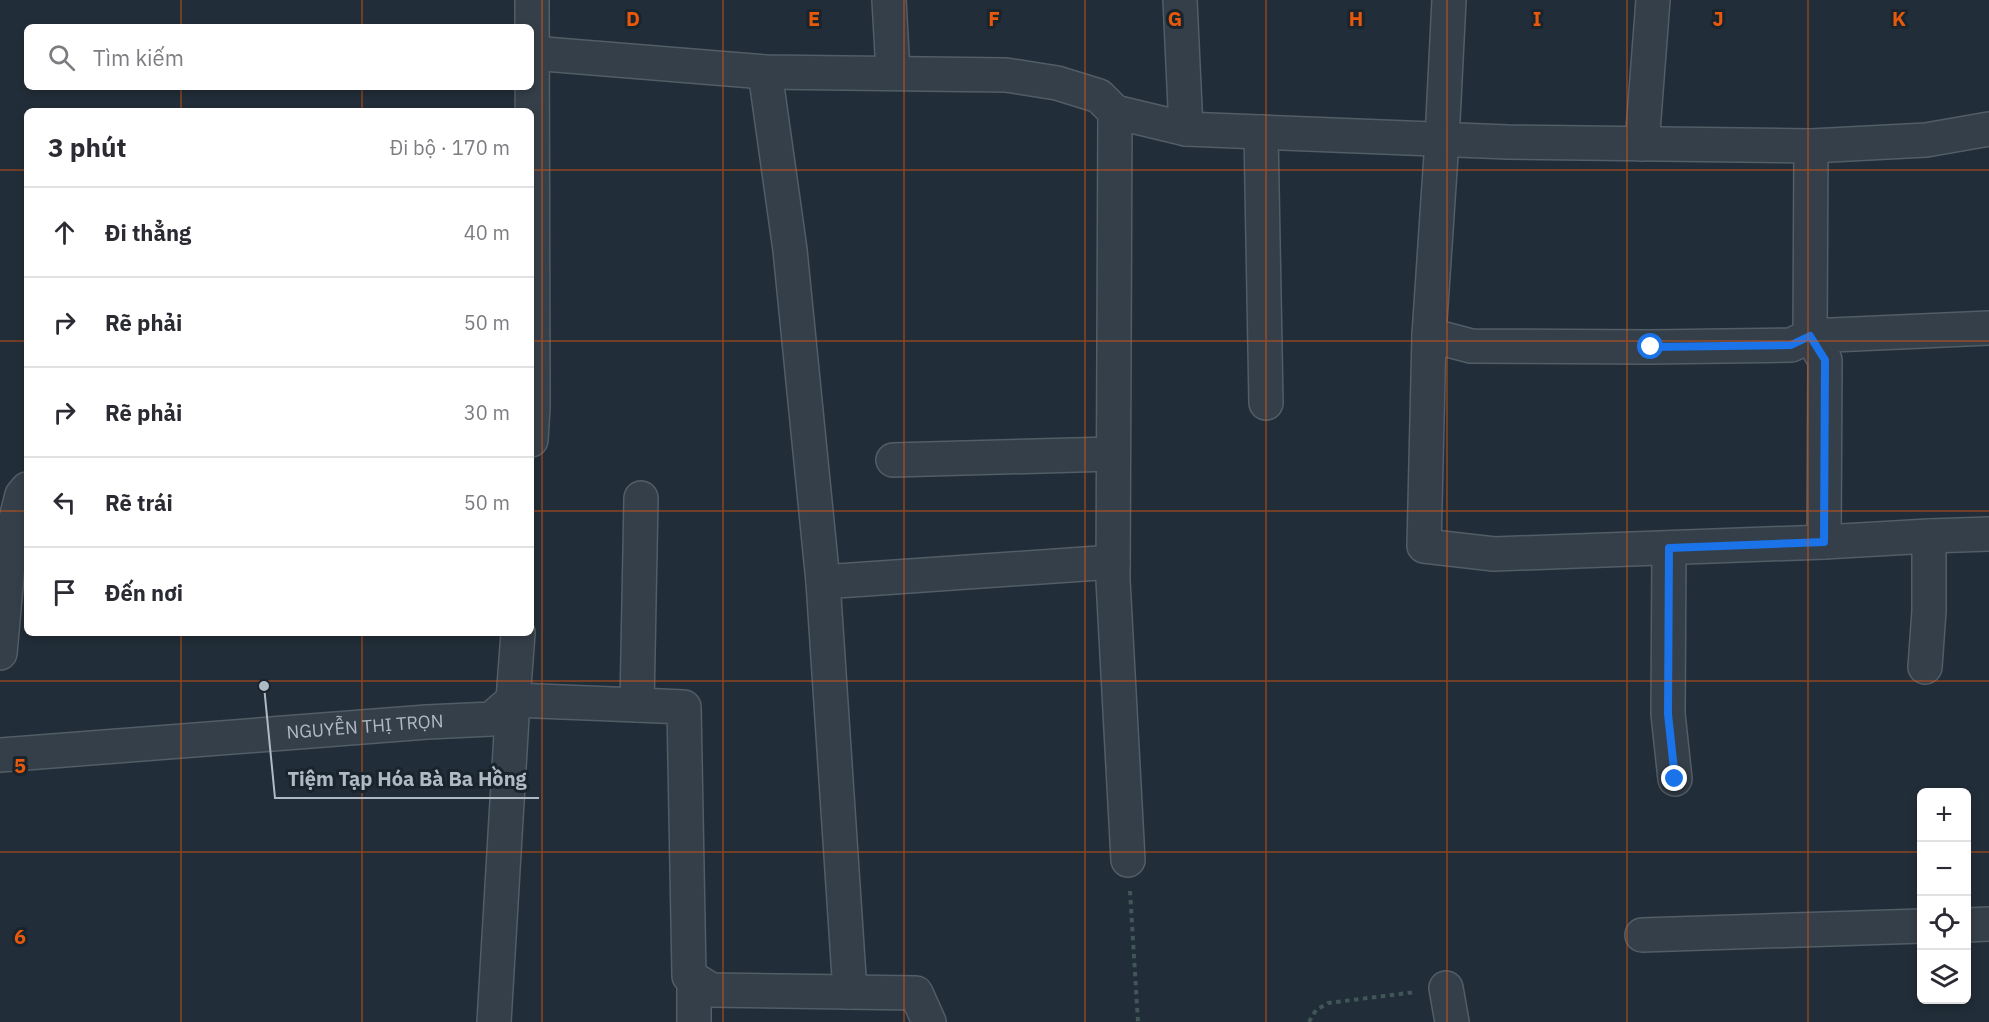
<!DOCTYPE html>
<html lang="vi">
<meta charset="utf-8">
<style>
body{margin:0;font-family:"IBM Plex Sans",sans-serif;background:#f7f7f7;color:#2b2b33}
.controls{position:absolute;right:18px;bottom:18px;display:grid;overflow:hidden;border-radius:9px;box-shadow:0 3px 9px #0003}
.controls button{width:54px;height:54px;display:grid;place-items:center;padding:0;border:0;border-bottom:2px solid #e1e1e2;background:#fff;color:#2b2b33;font:30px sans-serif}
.stop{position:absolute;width:18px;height:18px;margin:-14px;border:4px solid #1a73e8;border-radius:50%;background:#fff}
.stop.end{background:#1a73e8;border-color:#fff;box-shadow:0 2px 6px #0008}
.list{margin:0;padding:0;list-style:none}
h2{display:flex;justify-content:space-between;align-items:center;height:78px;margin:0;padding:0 24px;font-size:26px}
h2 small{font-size:20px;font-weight:400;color:#7c7c81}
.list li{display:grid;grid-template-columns:39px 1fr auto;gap:18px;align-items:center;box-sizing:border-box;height:90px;padding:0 24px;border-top:2px solid #e1e1e2}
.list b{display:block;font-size:22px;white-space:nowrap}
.list em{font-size:20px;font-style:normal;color:#7c7c81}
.icon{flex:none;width:33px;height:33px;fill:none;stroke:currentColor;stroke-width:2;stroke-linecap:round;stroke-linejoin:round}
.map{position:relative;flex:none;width:1989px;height:1022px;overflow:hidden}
.search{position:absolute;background:#fff;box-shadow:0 3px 9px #0003;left:24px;top:24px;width:510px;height:66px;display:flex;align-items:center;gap:15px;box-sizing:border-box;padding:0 21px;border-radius:9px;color:#7c7c81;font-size:22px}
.panel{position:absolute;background:#fff;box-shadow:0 3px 9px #0003;left:24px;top:108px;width:510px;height:528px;border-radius:9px}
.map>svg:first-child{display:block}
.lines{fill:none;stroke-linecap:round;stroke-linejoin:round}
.minor-casing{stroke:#525d66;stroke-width:36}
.path{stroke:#415656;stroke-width:4;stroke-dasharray:4.5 4.5;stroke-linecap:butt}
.minor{stroke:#353f49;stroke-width:33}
.route{stroke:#1a73e8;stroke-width:8}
.grid{fill:none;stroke:#e8590c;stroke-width:1.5;stroke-opacity:0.55}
.labels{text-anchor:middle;stroke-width:6;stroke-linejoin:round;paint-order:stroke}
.street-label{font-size:18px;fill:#afbac5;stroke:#1a242d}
.grid-label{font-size:20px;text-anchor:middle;font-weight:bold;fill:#e8590c;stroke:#1a242d;stroke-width:6;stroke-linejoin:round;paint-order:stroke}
.leader{fill:none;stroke:#afbac5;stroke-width:2}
.callout-dot{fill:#afbac5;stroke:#1a242d;stroke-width:2}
.callout-label{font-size:20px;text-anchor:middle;font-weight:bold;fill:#afbac5;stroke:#1a242d;stroke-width:6;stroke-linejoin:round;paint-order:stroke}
</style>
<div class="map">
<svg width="1989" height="1022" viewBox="0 0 1989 1022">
<rect width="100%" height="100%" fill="#212d38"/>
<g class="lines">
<defs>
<g id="minor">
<path d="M889 0 893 72"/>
<path d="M1180 0 1186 129"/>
<path d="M1449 0 1442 140 1429 335 1424 546 1494 554 1824 542 1929 536V611L1925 667"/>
<path d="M532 53 765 72 1006 75 1057 83 1099 96 1115 112 1186 129 1508 142 1811 146 1926 140 1989 129"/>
<path d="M765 72 790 250 823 582 1113 562"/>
<path d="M1115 112 1113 580 1128 860"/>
<path d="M1261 132 1266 403"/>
<path d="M1642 144 1653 0"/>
<path d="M1429 335 1471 346 1651 347 1791 345 1810 336 1811 146"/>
<path d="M531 440 533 407 532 0"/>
<path d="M893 460 1112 454"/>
<path d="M1929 536 1989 534"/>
<path d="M1824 542 1825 360 1810 336 1989 328"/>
<path d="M1669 548 1668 714 1675 779"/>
<path d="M823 582 850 992"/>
<path d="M0 653 10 542 22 495 27 489"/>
<path d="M637 705 684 707 689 976 711 990 916 993 929 1022"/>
<path id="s1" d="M0 755 427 722 491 719 513 700 518 633"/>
<path d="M1966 925 1989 924"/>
<path d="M1642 935 1922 926"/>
<path d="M1446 988 1452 1022"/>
<path d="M494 1022 513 700 637 705 641 498"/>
<path d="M694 1022V979"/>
</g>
</defs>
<use href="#minor" class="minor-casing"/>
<path class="path" d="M1130 891 1138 1022
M1309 1022 1316 1010 1328 1003 1416 992"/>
<use href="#minor" class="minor"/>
</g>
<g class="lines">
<path class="route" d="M1651 347 1791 345 1810 336 1825 360 1824 542 1669 548 1668 714 1675 779"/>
</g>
<path class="grid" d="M181 0V27M362 0V27M542 0V1022M723 0V1022M904 0V1022M1085 0V1022M1266 0V1022M1447 0V1022M1627 0V1022M1808 0V1022M181 87V111M362 87V111M0 170H27M531 170H1989M0 341H27M531 341H1989M0 511H27M531 511H1989M181 633V1022M362 633V1022M0 681H1989M0 852H1922M1966 852H1989"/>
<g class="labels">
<g class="street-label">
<text dy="6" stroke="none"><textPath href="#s1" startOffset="366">NGUYỄN THỊ TRỌN</textPath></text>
</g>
</g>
<g class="grid-label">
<text x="633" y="26">D</text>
<text x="814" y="26">E</text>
<text x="994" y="26">F</text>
<text x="1175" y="26">G</text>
<text x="1356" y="26">H</text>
<text x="1537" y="26">I</text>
<text x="1718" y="26">J</text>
<text x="1899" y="26">K</text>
<text x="20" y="773">5</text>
<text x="20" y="944">6</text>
</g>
<path class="leader" d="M264 686L275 798H539"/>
<circle class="callout-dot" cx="264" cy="686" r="6"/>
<g class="callout-label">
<text x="407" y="786">Tiệm Tạp Hóa Bà Ba Hồng</text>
</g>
</svg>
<div class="controls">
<button>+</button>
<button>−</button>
<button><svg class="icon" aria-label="locate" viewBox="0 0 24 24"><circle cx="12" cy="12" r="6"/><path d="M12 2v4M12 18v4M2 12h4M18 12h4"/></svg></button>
<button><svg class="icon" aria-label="layers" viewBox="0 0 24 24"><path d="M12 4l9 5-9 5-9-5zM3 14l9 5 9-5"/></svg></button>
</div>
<div class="stop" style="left:1651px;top:347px"></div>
<div class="stop end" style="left:1675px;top:779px"></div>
<div class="search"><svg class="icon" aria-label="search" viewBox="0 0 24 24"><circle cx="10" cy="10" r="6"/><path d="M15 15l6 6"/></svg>Tìm kiếm</div>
<section class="panel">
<h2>3 phút<small>Đi bộ · 170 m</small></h2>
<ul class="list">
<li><svg class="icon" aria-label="ahead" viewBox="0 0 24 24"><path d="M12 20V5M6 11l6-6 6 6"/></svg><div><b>Đi thẳng</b></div><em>40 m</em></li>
<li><svg class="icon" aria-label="right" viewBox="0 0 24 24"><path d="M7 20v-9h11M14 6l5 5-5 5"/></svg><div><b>Rẽ phải</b></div><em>50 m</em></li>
<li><svg class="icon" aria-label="right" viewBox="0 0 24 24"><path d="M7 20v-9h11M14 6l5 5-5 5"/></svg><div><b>Rẽ phải</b></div><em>30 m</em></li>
<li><svg class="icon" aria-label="left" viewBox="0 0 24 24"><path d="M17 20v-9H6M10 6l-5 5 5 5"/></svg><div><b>Rẽ trái</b></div><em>50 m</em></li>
<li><svg class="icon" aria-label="arrive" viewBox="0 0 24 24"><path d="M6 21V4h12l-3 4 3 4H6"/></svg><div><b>Đến nơi</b></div></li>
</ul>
</section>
</div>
